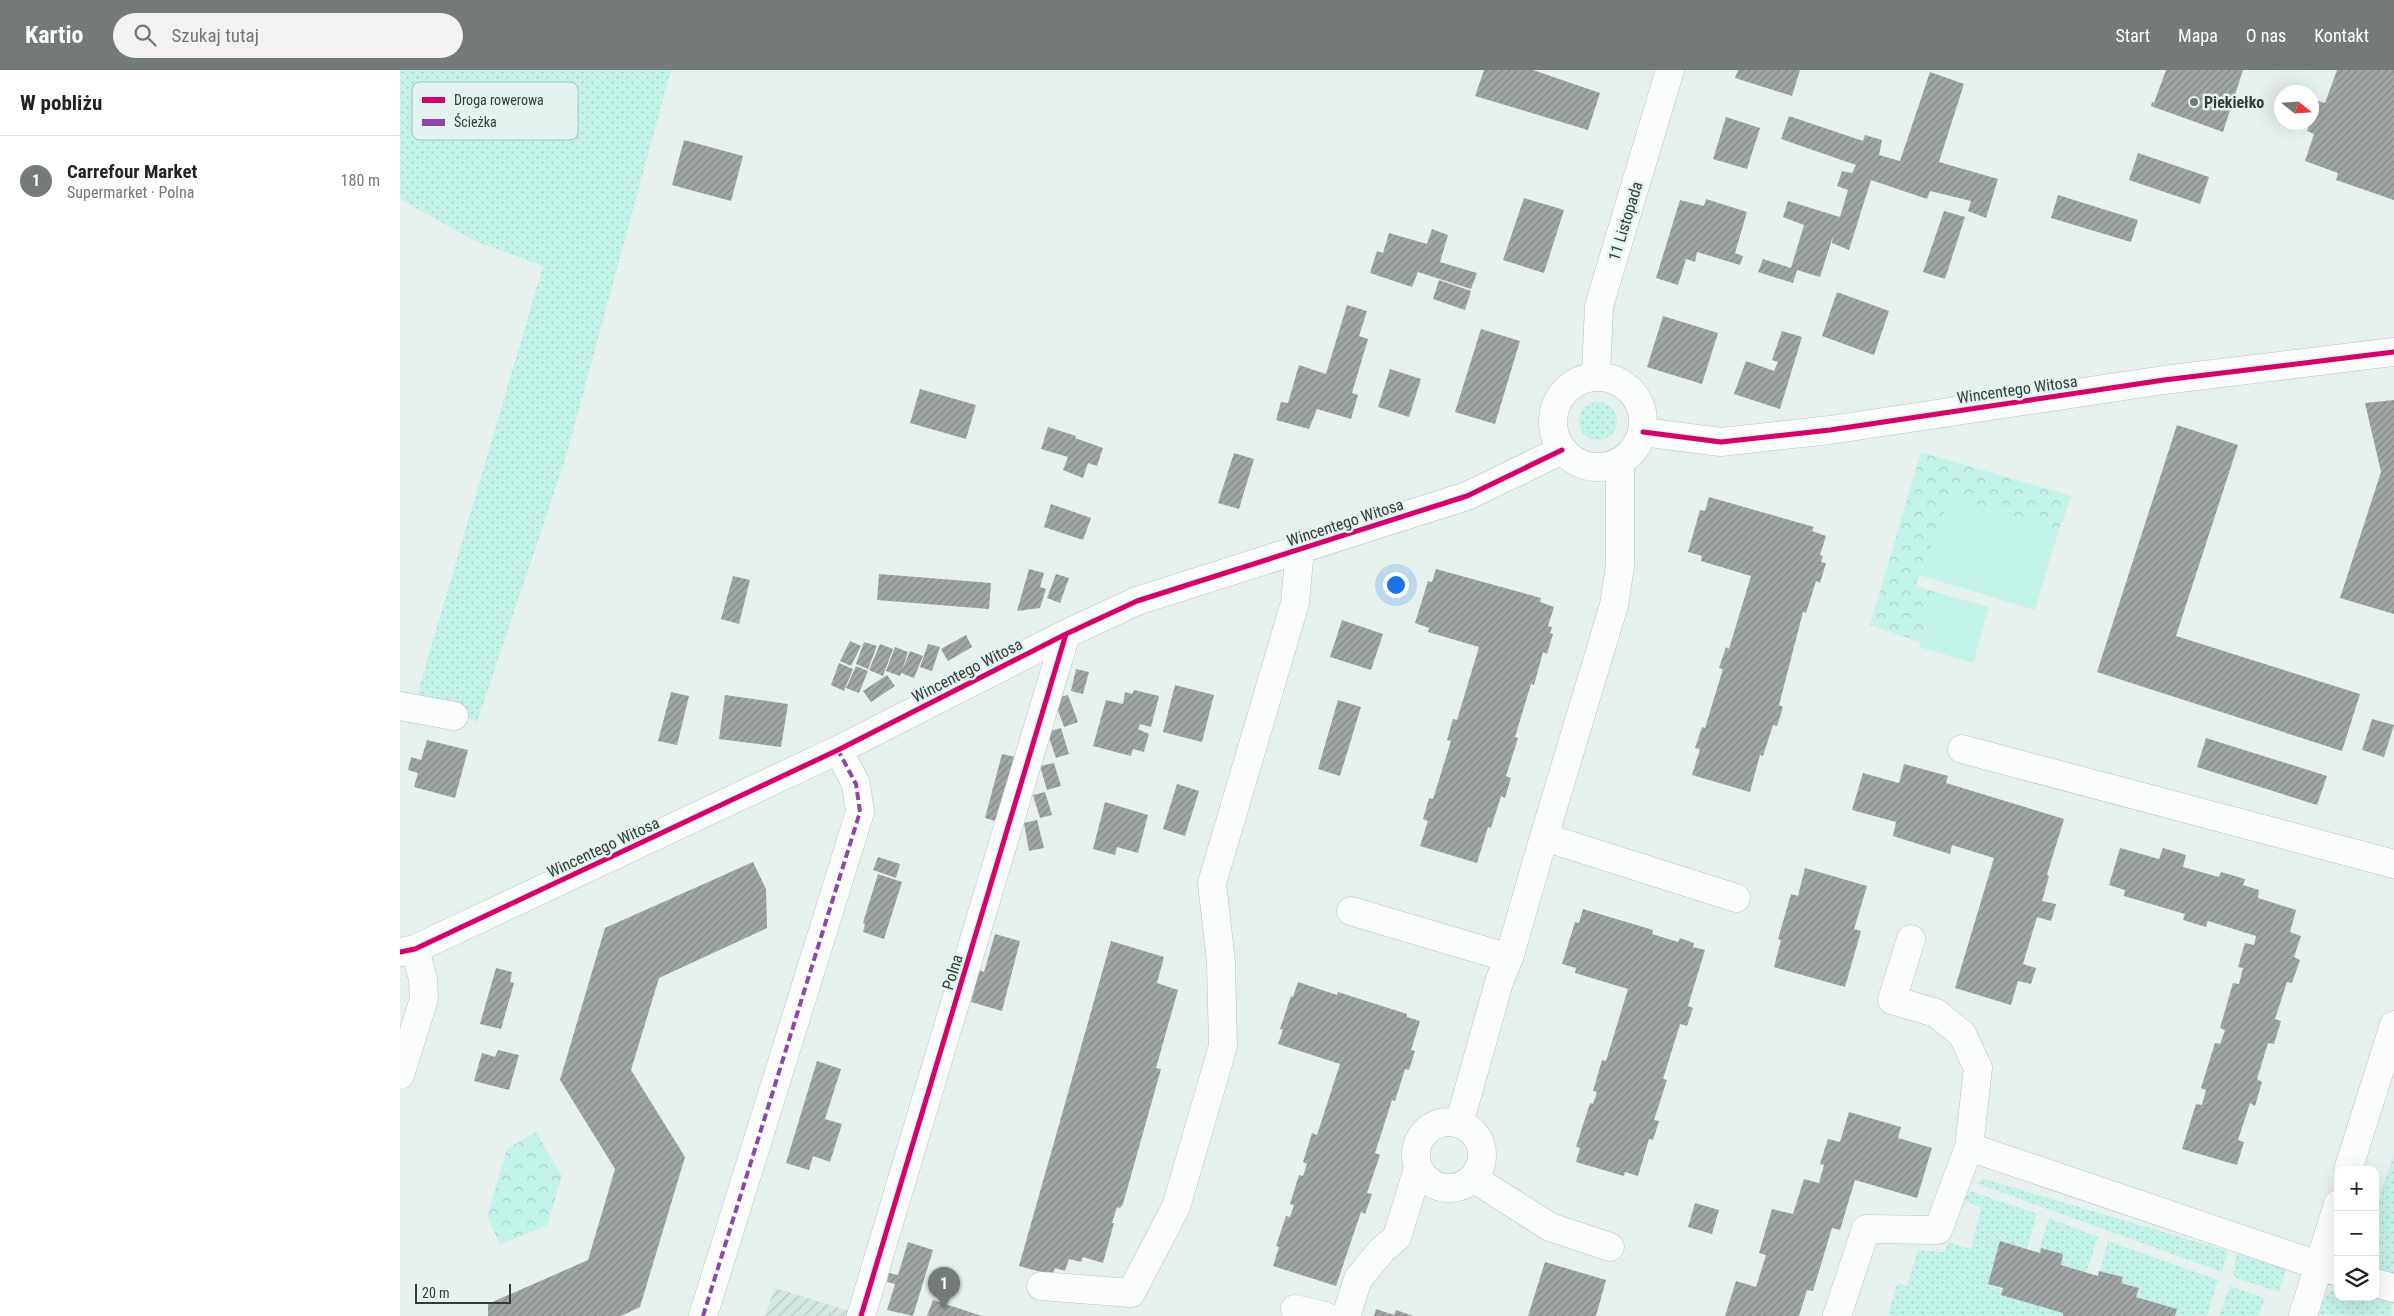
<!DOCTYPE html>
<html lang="pl">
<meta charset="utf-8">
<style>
body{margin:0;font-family:"Roboto Condensed",sans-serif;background:#f2f2f2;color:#222}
.controls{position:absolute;right:15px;bottom:15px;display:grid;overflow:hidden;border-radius:10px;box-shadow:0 5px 20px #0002}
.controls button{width:45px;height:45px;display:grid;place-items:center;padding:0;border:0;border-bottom:1px solid #e0e0e0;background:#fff;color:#222;font:25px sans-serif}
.compass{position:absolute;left:1874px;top:15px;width:45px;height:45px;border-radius:50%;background:#fff;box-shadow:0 5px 20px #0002;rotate:107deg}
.scale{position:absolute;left:15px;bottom:12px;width:96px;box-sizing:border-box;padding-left:5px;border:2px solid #353b3a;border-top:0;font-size:14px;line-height:18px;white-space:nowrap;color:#353b3a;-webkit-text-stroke:4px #e3f3ef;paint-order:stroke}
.you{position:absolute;left:995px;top:514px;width:18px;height:18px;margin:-12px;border:4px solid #fff;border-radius:50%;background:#1a73e8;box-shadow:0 0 0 8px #1a73e833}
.badge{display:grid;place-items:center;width:32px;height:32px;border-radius:50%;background:#737a79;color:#fff;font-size:16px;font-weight:700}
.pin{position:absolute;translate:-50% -41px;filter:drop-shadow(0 1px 2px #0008)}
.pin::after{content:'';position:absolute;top:26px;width:18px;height:15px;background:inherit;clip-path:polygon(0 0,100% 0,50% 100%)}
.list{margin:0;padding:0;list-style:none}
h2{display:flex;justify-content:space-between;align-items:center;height:65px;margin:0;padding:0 20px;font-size:21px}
h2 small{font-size:16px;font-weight:400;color:#767676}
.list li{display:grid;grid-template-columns:32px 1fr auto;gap:15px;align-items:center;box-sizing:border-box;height:90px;padding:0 20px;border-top:1px solid #e0e0e0}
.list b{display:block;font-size:19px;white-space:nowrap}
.list p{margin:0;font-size:16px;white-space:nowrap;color:#767676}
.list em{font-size:16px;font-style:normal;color:#767676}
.icon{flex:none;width:28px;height:28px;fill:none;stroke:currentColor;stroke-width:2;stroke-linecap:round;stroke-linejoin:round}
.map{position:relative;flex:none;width:1994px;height:1246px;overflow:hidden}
header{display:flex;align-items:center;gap:30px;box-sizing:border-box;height:70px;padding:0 25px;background:#737a79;color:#fff}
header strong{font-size:24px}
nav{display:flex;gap:28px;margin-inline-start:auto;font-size:18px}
.search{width:350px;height:45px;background:#f2f2f2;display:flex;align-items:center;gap:12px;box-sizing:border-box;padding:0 18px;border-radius:28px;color:#767676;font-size:19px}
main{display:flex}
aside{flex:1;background:#fff}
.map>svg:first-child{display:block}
.industrial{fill:url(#industrial-furrows)}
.grass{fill:url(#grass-dots)}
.park{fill:url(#park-crowns)}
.pitch{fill:#c2f2e8}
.building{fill:url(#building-hatch)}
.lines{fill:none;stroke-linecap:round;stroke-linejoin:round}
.minor-casing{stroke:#bac2bf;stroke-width:29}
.minor{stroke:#fbfdfc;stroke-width:28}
.quiet{stroke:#8e44ad;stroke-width:4;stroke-dasharray:8 4;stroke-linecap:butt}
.cycleway-casing{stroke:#e3f3ef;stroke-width:8}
.cycleway{stroke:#d6006c;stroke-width:5}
.poi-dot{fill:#737a79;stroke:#e3f3ef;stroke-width:2}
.labels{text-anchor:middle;stroke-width:5;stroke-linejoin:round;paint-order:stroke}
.poi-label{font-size:16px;font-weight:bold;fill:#353b3a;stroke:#e3f3ef;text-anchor:start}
.street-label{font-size:16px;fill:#353b3a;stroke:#e3f3ef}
.key{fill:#e3f3ef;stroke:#afbcb9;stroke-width:1}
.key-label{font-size:14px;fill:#353b3a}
</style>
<header>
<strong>Kartio</strong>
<div class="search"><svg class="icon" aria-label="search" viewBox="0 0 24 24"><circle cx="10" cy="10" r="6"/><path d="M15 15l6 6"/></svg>Szukaj tutaj</div>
<nav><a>Start</a><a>Mapa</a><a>O nas</a><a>Kontakt</a></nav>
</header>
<main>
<aside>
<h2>W pobliżu<small></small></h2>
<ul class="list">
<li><span class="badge">1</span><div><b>Carrefour Market</b><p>Supermarket · Polna</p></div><em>180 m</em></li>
</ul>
</aside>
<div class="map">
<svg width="1994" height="1246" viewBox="0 0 1994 1246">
<defs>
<pattern id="industrial-furrows" width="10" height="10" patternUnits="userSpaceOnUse" patternTransform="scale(1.25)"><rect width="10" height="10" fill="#d4e7e2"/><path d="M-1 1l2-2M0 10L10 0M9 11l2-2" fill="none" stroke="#b7c7c3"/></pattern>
<pattern id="grass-dots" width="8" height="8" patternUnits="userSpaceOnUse" patternTransform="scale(1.25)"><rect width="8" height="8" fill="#c2f2e8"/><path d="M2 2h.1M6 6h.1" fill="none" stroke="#a7d0c8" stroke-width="1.8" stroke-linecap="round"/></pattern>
<pattern id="park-crowns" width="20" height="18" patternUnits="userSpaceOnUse" patternTransform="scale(1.25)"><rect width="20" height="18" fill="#c2f2e8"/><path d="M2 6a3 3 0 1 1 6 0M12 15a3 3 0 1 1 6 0" fill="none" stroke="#a7d0c8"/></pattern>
<pattern id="building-hatch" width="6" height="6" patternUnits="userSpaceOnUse" patternTransform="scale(1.25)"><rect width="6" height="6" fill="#a0a7a6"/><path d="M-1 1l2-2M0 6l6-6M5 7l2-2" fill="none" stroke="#838988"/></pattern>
</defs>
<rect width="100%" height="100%" fill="#e6f0ed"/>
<path class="industrial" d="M375 1218 466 1246H365Z"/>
<path class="grass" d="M0 0H271L165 390 77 652 17 625 143 196 75 171 0 129Z
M1179 351a19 19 0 1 1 38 0a19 19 0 1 1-38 0Z
M1994 1082V1211L1975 1206V1143Z
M1584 1109 1828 1181 1822 1202 1576 1113Z
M1570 1121 1637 1144 1627 1179 1600 1171 1588 1214 1663 1243V1246H1488L1497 1213 1507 1216 1518 1180 1545 1182 1549 1172 1571 1179 1581 1138 1563 1129Z
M1649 1148 1698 1167 1686 1203 1661 1195 1663 1184 1641 1178 1640 1183 1638 1182Z
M1708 1171 1818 1210 1807 1246H1775L1776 1239 1736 1227 1739 1218 1721 1213 1723 1207 1700 1201Z
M1837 1184 1886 1199 1879 1222 1836 1208 1833 1205Z
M1830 1216 1862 1227 1864 1230 1859 1246H1819Z
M1938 1219V1227H1973L1993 1233 1991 1246 1919 1245C1922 1233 1924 1222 1938 1219Z"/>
<path class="park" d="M1521 382 1672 426 1659 459 1550 428 1515 516 1535 522 1520 572 1470 555Z
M136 1062 162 1106 147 1156 100 1174 87 1146 107 1079Z"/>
<path class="pitch" d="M1550 428 1659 459 1635 540 1519 505Z
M1535 522 1589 537 1573 593 1519 577Z"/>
<path class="building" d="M1084 0H1133L1200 23 1188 60 1075 26Z
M1338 0H1400L1392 26 1335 8Z
M1766 0H1843L1823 62 1751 36 1752 32 1754 33Z
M1937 0H1994V130L1936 110 1938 103 1905 91 1914 64 1907 61 1918 31 1925 33Z
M1530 2 1564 14 1539 92 1598 109 1586 148 1568 141 1571 131 1530 121 1527 129 1471 110 1449 180 1432 173 1433 166 1420 207 1397 200 1393 213 1358 202 1363 189 1391 198 1404 155 1383 147 1388 131 1440 147 1448 120 1437 116 1442 101 1452 103 1456 95 1381 69 1389 46 1463 71 1465 65 1482 70 1479 85 1500 91Z
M1326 47 1360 58 1347 99 1313 89Z
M284 70 343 86 331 131 272 115Z
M1738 83 1809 107 1800 134 1729 110Z
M1658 125 1738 150 1731 172 1651 148Z
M1124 128 1164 140 1144 203 1103 190Z
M1306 129 1347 142 1335 183 1343 186 1340 195 1297 182 1295 192 1286 189 1278 215 1256 208 1280 130 1304 136Z
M1544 141 1565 147 1545 209 1523 202Z
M1032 159 1048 165 1040 192 1077 203 1071 219 1018 202 1012 217 970 203 977 181 983 183 989 163 1027 174Z
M1039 210 1071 221 1065 240 1033 229Z
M1437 222 1489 241 1474 285 1422 266Z
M947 235 967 241 959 266 968 269 952 323 958 325 951 349 917 339 909 359 876 350 881 332 888 333 899 295 926 304Z
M1263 246 1318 263 1302 314 1247 297Z
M1081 259 1120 271 1095 354 1055 342Z
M1382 261 1402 267 1380 339 1334 324 1346 291 1374 301 1378 292 1372 290Z
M990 299 1021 309 1009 347 978 337Z
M520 319 576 335 566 369 510 353Z
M1994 330V544L1940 528 1981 402 1965 333Z
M1777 355 1838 375 1776 566 1960 624 1942 681 1697 602Z
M648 357 676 366 675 368 703 378 697 396 688 393 683 408 663 400 668 387 641 379Z
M834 383 854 389 839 439 818 433Z
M1309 427 1414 457 1412 461 1426 466 1420 485 1423 486 1421 492 1426 493 1420 513 1416 511 1406 543 1403 542 1379 635 1383 637 1377 656 1373 655 1363 686 1360 685 1350 722 1292 705 1300 679 1295 678 1302 657 1305 658 1323 599 1319 598 1326 577 1329 579 1351 506 1301 491 1302 486 1288 482 1300 440 1305 441Z
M651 434 691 448 683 470 644 457Z
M629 499 644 503 640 517 646 519 640 538 617 541Z
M1036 499 1141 528 1140 532 1154 537 1148 556 1152 557 1150 563 1153 564 1147 584 1143 582 1134 615 1131 614 1115 667 1118 668 1106 706 1111 708 1105 728 1101 726 1091 758 1088 757 1077 793 1020 776 1028 751 1023 749 1029 728 1033 729 1051 671 1047 670 1053 649 1057 650 1079 577 1028 562 1029 558 1015 553 1028 511 1032 512Z
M479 504 591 513 589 539 477 530Z
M656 504 669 508 660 533 647 528Z
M333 506 350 510 339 554 321 549Z
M942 550 983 564 971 600 930 587Z
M566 565 572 577 548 591 541 579Z
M450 571 461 576 451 596 440 591Z
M464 572 477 576 468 599 456 594Z
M480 574 493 579 483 606 469 600Z
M528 574 540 577 532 601 520 597Z
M495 577 508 582 502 601 510 581 523 586 514 608 501 603 500 606 486 601Z
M439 593 453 599 444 621 431 615Z
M456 596 468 601 459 623 446 618Z
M676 599 689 602 683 624 671 621Z
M487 605 495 616 471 632 463 621Z
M775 615 814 625 802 672 763 662Z
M734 620 759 626 751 657 740 654 738 659 749 664 744 682 733 679 731 686 693 676 706 630 723 634 725 622 732 624Z
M271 622 289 626 277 675 258 671Z
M325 625 388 634 381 677 319 669Z
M668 625 678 652 664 657 654 629Z
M938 630 961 637 940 706 918 699Z
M1972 649 1994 655 1984 687 1962 680Z
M661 658 669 684 656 688 647 662Z
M1806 668 1927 706 1917 735 1797 697Z
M27 670 68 680 55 728 14 717 18 703 8 700 11 687 21 690Z
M602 684 623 689 606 754 585 748Z
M654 693 661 716 647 720 640 696Z
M1504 694 1548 706 1546 713 1664 749 1647 805 1649 806 1642 831 1656 834 1651 851 1637 847 1623 894 1636 898 1631 914 1618 911 1611 935 1555 918 1594 788 1552 775 1550 784 1493 766 1496 752 1452 740 1463 703 1499 713Z
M777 714 799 721 785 766 763 759Z
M645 722 652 745 640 748 633 725Z
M705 732 748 745 738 783 717 777 715 785 693 779Z
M637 750 644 778 629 781 624 753Z
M1720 778 1759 789 1763 778 1786 785 1783 797 1819 807 1821 802 1845 809 1843 815 1859 820 1858 828 1896 840 1890 862 1901 866 1894 887 1900 890 1892 913 1887 912 1875 949 1881 951 1874 974 1868 973 1857 1009 1862 1012 1855 1036 1850 1033 1838 1070 1844 1072 1837 1095 1782 1079 1796 1034 1802 1035 1806 1020 1801 1018 1815 973 1820 974 1825 960 1820 958 1833 913 1839 914 1843 898 1838 897 1845 873 1854 875 1856 866 1808 851 1806 857 1783 850 1785 844 1724 826 1725 820 1709 815Z
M478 787 500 794 496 808 473 800Z
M353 792 366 819 367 858 259 908 231 1000 285 1087 240 1237 221 1246H88V1234L188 1190 215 1099 160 1010 205 858Z
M1405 798 1467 816 1454 859 1461 861 1445 917 1374 897 1381 870 1378 869 1391 824 1398 826Z
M478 804 502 812 484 869 463 862 465 854 463 853Z
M1183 839 1253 860 1252 864 1278 872 1280 868 1294 873 1293 877 1305 880 1288 936 1293 938 1287 956 1280 954 1263 1009 1267 1010 1254 1050 1259 1051 1253 1070 1249 1069 1238 1106 1225 1102 1224 1106 1176 1092 1180 1078 1176 1077 1190 1033 1193 1034 1197 1022 1193 1021 1202 990 1206 991 1228 919 1175 903 1176 898 1162 894 1175 852 1179 853Z
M595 864 620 871 602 941 571 932 579 900 584 902Z
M711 871 764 887 757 913 778 920 756 998 761 999 723 1134 720 1138 717 1137 712 1153H714L703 1193 683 1187 681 1192 669 1189 665 1201 655 1198 652 1205 619 1196Z
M96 898 112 902 110 912 114 913 101 959 80 954Z
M898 912 937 925 938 922 1007 944V947L1020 951 1011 980 1015 981 1009 1000 1005 999 995 1031 992 1030 975 1083 980 1085 967 1123 972 1124 965 1144 961 1142 936 1216 873 1196 879 1177 876 1176 886 1146 890 1147 894 1135 890 1134 899 1105 903 1106 907 1094 903 1092 912 1063 917 1065 940 994 878 974 883 960 880 959 891 926 893 927Z
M98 980 119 985 109 1020 74 1011 82 983 95 987Z
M417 991 441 999 425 1049 442 1054 430 1092 413 1086 409 1100 386 1093Z
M1449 1042 1501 1057 1498 1068 1532 1078 1517 1128 1455 1110 1440 1160 1432 1158 1413 1221 1407 1220 1399 1246H1325L1336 1211 1356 1217 1366 1185 1359 1183 1372 1139 1393 1144 1404 1109 1419 1113 1424 1095 1420 1094 1428 1069 1440 1072Z
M1295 1133 1319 1140 1312 1164 1288 1157Z
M1600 1171 1640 1183 1641 1178 1663 1184 1661 1195 1698 1206 1699 1201 1723 1207 1721 1213 1739 1218 1736 1227 1777 1239 1775 1246H1663V1243L1601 1225 1603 1218 1588 1214Z
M508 1172 533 1180 513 1246 487 1240 495 1214 487 1212 489 1203 498 1205Z
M1145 1192 1206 1210 1196 1246H1128Z
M533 1230 582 1246H527Z
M976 1239 994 1245 996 1240 1013 1246H974Z"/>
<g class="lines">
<defs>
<path id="minor" d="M1196 305 1199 236 1270 0
M1153 352a45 45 0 1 1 90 0a45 45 0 1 1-90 0Z
M1243 362 1321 372 1430 360 1764 310 1994 282
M1220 393V496L1214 535 1144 767 1336 828
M0 636 54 646
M1562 679 1994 794
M951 841 1109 888
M0 882 15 879 438 680 666 564 737 531 1067 426 1162 380
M0 1005 24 929 23 909 15 879
M1016 1085a33 33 0 1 1 66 0a33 33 0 1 1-66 0Z
M1059 1054 1100 909 1109 888 1144 767
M1569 1077 1938 1202
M1948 1100 1994 955
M1073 1108 1150 1157 1210 1177
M1975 1213 1994 1218
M641 1216 731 1223 776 1137 823 976 821 892 812 813 895 533 900 479
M895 1239 925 1246
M303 1246 460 742 456 714 438 680
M461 1246 666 564
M946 1246 958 1209 982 1180 997 1167 1018 1099
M1437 1246 1466 1159 1538 1160 1569 1077 1578 998 1562 964 1536 943 1492 930 1511 869
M1903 1246 1938 1134"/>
</defs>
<use href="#minor" class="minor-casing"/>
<use href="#minor" class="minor"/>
<path class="quiet" d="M303 1246 460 742 456 714 438 680"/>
<defs>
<path id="cycleway" d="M1243 362 1321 372 1430 360 1764 310 1994 282
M0 882 15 879 438 680 666 564 737 531 1067 426 1162 380
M461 1246 666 564"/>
</defs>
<use href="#cycleway" class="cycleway-casing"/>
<use href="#cycleway" class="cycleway"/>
</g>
<circle class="poi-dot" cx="1794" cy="32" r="5"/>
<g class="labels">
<g class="poi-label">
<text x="1804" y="38">Piekiełko</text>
</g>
<g class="street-label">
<text transform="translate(1225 151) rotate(-73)" y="6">11 Listopada</text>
<text transform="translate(1617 319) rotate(-8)" y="6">Wincentego Witosa</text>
<text transform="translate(945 452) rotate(-18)" y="6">Wincentego Witosa</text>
<text transform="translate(567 600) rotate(-27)" y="6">Wincentego Witosa</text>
<text transform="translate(203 777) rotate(-25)" y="6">Wincentego Witosa</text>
<text transform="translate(552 902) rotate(-73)" y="6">Polna</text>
</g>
</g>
<rect x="12" y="12" width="166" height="58" rx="8" class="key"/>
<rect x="22" y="27" width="23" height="6" fill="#d6006c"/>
<rect x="22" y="49" width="23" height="7" fill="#8e44ad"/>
<g class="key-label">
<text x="54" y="35">Droga rowerowa</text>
<text x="54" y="57">Ścieżka</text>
</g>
</svg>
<div class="controls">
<button>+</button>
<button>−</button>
<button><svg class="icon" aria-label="layers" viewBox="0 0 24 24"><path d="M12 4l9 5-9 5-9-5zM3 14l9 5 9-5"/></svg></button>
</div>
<svg class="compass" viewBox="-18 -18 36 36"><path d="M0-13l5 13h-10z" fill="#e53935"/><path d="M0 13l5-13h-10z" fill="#767676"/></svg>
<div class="scale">20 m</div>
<div class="you"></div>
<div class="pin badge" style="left:544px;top:1238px">1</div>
</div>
</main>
